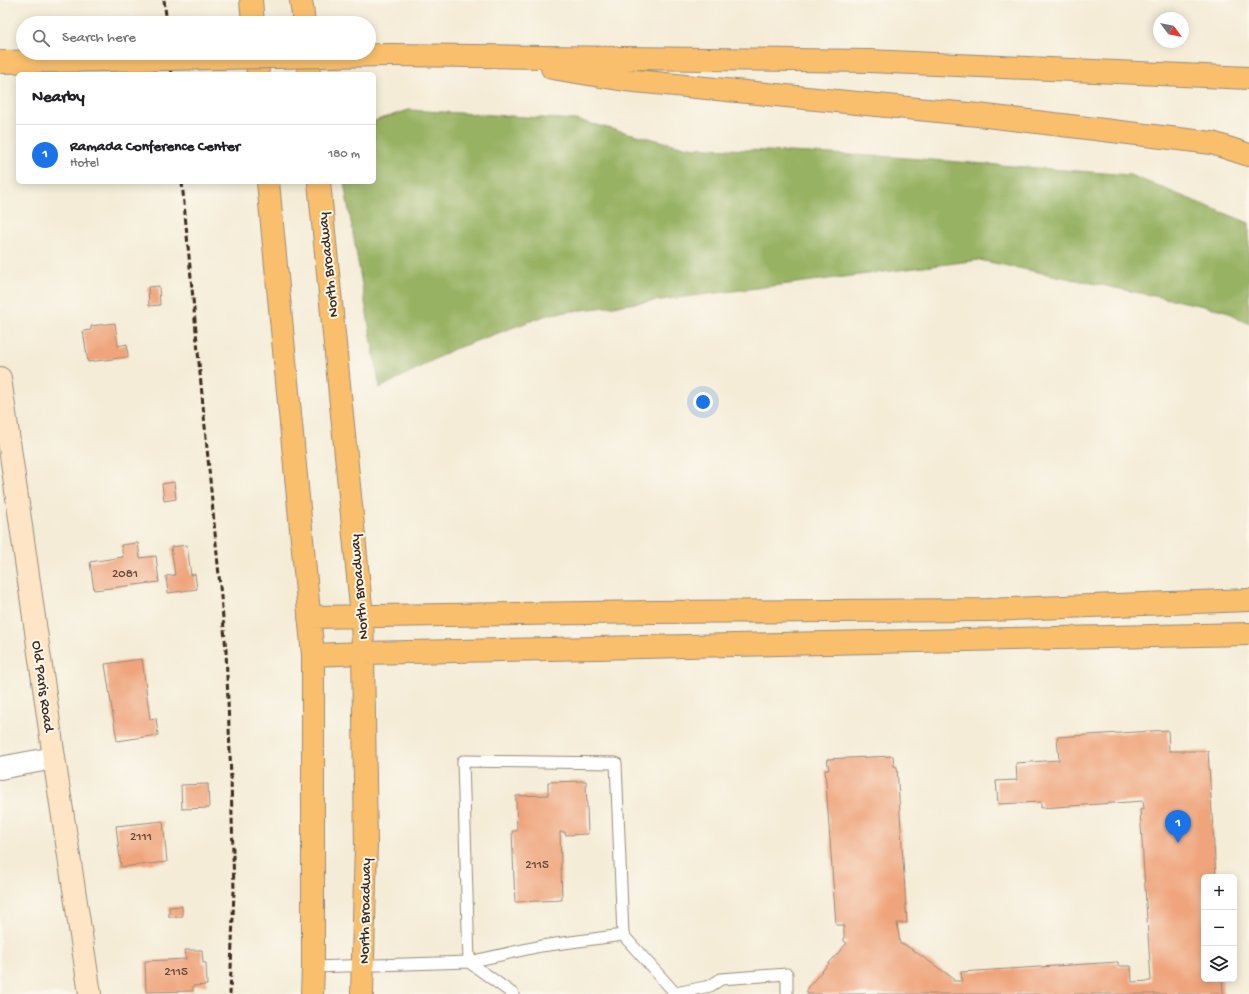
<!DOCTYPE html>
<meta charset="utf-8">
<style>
body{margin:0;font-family:"Gochi Hand",sans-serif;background:#f2f2f2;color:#202124}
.controls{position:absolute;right:12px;bottom:12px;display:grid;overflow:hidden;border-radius:6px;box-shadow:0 2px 10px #0003}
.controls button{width:36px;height:36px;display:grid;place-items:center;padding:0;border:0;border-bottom:1px solid #e0e0e0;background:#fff;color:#202124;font:20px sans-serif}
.compass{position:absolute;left:1153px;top:12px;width:36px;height:36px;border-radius:50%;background:#fff;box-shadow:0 2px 10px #0003;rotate:122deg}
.you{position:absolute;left:703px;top:402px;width:14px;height:14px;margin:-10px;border:3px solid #fff;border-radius:50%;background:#1a73e8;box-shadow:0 0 0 6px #1a73e833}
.badge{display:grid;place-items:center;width:26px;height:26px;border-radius:50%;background:#1a73e8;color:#fff;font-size:13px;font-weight:700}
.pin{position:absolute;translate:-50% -33px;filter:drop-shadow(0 1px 2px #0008)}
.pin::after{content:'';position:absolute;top:21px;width:14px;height:12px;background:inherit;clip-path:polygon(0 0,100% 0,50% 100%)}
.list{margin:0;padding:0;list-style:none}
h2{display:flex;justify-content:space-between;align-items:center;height:52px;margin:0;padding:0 16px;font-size:17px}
h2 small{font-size:13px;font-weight:400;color:#757577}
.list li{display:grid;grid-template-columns:26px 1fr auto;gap:12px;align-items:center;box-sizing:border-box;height:60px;padding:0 16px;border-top:1px solid #e0e0e0}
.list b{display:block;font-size:15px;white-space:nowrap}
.list p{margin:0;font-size:13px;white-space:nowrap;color:#757577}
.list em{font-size:13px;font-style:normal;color:#757577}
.icon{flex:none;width:22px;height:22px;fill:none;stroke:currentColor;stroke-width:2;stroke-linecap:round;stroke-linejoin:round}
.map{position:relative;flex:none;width:1249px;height:994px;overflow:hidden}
.search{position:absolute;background:#fff;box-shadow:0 2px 10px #0003;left:16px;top:16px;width:360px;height:44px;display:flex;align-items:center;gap:10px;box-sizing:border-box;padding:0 14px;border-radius:22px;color:#757577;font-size:15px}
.panel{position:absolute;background:#fff;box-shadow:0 2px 10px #0003;left:16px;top:72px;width:360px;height:112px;border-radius:6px}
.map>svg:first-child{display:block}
.forest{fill:#98b263;stroke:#6a6e40}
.building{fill:#efa47b}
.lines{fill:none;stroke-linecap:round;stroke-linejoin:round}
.lane-casing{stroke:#988b7a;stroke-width:13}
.street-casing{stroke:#988b7a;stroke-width:24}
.secondary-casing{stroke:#988b7a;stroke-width:24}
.highway-casing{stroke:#988b7a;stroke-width:24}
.lane{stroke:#fff;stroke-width:11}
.street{stroke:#fff;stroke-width:22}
.secondary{stroke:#fde5c5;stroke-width:22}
.highway{stroke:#f9bf6d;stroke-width:22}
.rail{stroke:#3b2a1e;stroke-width:3;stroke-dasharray:6 3;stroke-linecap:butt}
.highway-bridge-casing{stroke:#988b7a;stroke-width:24;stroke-linecap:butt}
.highway-bridge{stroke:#f9bf6d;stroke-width:22}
.labels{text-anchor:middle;stroke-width:4;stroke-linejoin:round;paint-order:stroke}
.number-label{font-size:13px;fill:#684835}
.street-label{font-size:15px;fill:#3b2a1e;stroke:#fbf7ec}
</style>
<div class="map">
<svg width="1249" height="994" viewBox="0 0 1249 994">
<rect width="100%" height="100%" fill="#fbf7ec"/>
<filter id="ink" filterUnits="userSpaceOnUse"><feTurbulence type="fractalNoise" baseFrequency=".025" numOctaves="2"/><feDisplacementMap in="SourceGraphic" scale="8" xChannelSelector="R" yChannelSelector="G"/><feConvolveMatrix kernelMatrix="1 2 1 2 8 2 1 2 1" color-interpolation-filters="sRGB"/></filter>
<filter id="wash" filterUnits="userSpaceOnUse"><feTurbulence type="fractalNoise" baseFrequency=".012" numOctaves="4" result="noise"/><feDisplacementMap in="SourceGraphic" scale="16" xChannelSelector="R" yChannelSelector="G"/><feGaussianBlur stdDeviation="0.9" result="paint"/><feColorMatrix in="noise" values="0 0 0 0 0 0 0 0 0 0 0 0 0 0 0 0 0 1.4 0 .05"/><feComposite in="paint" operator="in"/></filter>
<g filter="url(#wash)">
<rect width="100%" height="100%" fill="#f4ecd7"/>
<path class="forest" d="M409 110 576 120 685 147 893 157 1130 175 1249 223V324L1223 310 979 260 550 314 454 349 380 388 344 182H374V121Z"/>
<g id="blocks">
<path class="building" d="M159 286 160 305 149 306 148 287Z
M115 323 118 346 127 344 128 357 88 362 83 331 91 330V326Z
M174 482 176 499 164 501 162 484Z
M137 543H138L140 558 156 556 159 582 94 590 90 562 123 557 121 545Z
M187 545 191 575 195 574 197 589 168 593 166 576 175 575 171 547Z
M142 659 150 719 156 718 158 735 117 741 105 664Z
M1168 730 1169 751H1208L1216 877H1204V979H1222L1223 993 1225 994H807V988L847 943 844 941V925H836L825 770H829L827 759 893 756 894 766 897 767 907 923H897L900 944H904L953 978V981H962L961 972 1118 962V966H1131L1132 982 1151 981 1140 810 1144 809 1143 801 1041 808V802L998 804 996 781 1017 780 1016 763 1059 760 1057 737Z
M586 781 588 834 565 835V832H560L562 900 515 902 512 831H517L516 796 548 795V782Z
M208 784 209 808 182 809 181 785Z
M163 821 167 862 121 867 116 826Z
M182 906V917H169V907Z
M185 950H202L203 963H206L207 985 193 986V991L146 992 145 961 186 959Z"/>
</g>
</g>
<g filter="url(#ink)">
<use href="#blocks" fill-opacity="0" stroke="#988b7a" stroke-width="1"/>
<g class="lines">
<defs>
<path id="lane" d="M623 935 541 946 469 962 463 761 616 763 623 935 676 994
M313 967 469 962 513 994
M676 993 710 986 721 979 787 974V994"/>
<path id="street" d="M0 768 54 758"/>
<path id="secondary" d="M0 378 54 758 90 994"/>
<path id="highway" d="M251 0 253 23
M301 0 304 23
M256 53 258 74
M307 53 309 74
M390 55 869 61 1249 78
M552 68 625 80 978 115 1212 143 1249 155
M268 182 313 655V967L312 994
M319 182 362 617 363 653 366 844 362 994
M309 617 653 612 987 610 1249 600
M313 655 363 653 1249 634"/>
</defs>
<use href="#lane" class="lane-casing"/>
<use href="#street" class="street-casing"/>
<use href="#secondary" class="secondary-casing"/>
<use href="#highway" class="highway-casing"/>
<use href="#lane" class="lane"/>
<use href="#street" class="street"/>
<use href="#secondary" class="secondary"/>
<use href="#highway" class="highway"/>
<path class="rail" d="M164 0 167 23
M169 53 171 74
M182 182 226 650 231 779 234 891 230 994"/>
<defs>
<path id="highway-bridge" d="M0 62 390 55"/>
</defs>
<use href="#highway-bridge" class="highway-bridge-casing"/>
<use href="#highway-bridge" class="highway-bridge"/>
</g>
</g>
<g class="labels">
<g class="number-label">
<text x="125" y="577">2081</text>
<text x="141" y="840">2111</text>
<text x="537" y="868">2115</text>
<text x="176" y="975">2115</text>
</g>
<g class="street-label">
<text transform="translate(327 265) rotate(-96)" y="5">North Broadway</text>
<text transform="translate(358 587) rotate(-95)" y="5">North Broadway</text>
<text transform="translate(44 686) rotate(82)" y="5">Old Paris Road</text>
<text transform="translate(364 911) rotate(-89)" y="5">North Broadway</text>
</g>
</g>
</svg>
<div class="controls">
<button>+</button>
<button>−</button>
<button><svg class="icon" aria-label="layers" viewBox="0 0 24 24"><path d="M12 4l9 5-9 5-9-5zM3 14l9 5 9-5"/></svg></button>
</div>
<svg class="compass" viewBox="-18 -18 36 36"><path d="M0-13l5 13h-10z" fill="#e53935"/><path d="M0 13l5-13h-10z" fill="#757577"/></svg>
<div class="you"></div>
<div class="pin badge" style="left:1178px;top:843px">1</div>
<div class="search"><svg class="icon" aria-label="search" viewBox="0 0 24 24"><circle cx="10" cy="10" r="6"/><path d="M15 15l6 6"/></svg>Search here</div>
<section class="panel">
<h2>Nearby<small></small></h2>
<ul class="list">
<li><span class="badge">1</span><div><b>Ramada Conference Center</b><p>Hotel</p></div><em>180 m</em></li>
</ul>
</section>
</div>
